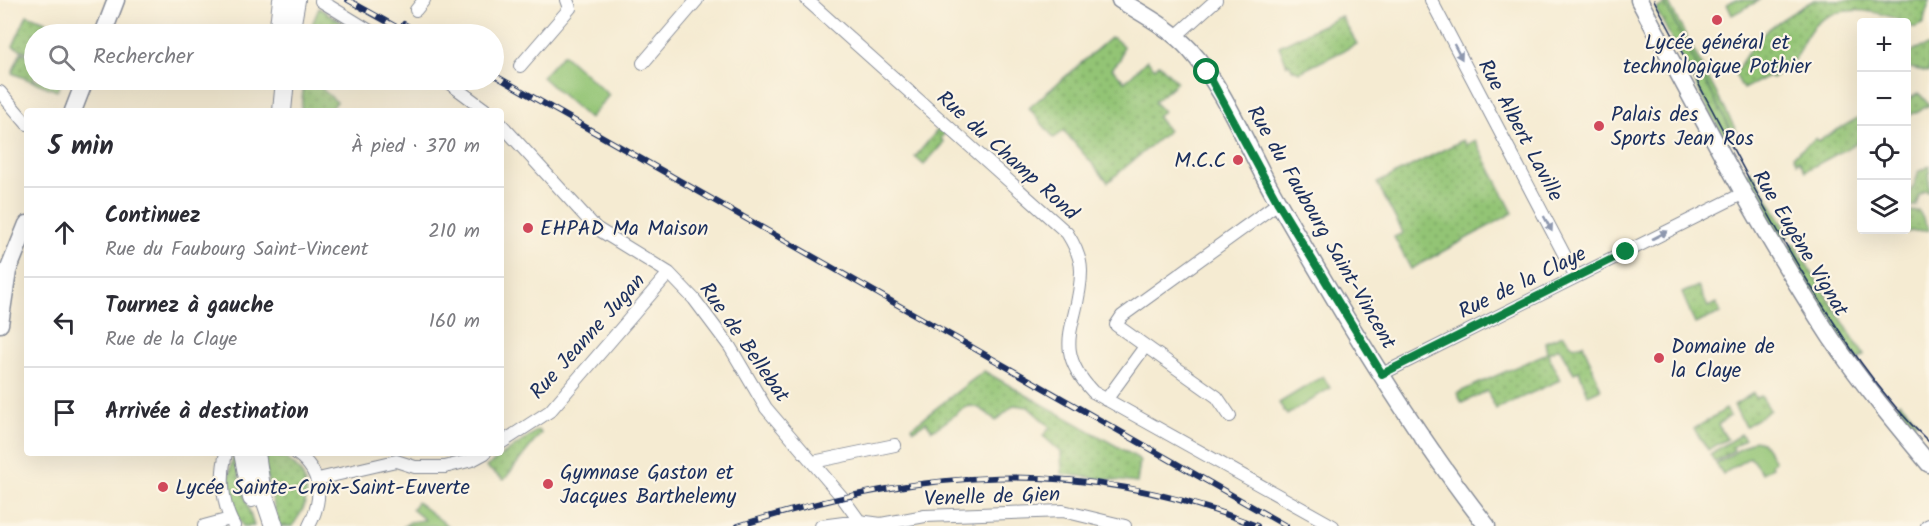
<!DOCTYPE html>
<html lang="fr">
<meta charset="utf-8">
<style>
body{margin:0;font-family:Kalam,sans-serif;background:#f7f7f7;color:#2b2b33}
.controls{position:absolute;right:18px;top:18px;display:grid;overflow:hidden;border-radius:6px;box-shadow:0 6px 24px #0002}
.controls button{width:54px;height:54px;display:grid;place-items:center;padding:0;border:0;border-bottom:2px solid #e1e1e2;background:#fff;color:#2b2b33;font:30px sans-serif}
.stop{position:absolute;width:18px;height:18px;margin:-14px;border:4px solid #0b8043;border-radius:50%;background:#fff}
.stop.end{background:#0b8043;border-color:#fff;box-shadow:0 2px 6px #0008}
.list{margin:0;padding:0;list-style:none}
h2{display:flex;justify-content:space-between;align-items:center;height:78px;margin:0;padding:0 24px;font-size:26px}
h2 small{font-size:20px;font-weight:400;color:#7c7c81}
.list li{display:grid;grid-template-columns:39px 1fr auto;gap:18px;align-items:center;box-sizing:border-box;height:90px;padding:0 24px;border-top:2px solid #e1e1e2}
.list b{display:block;font-size:22px;white-space:nowrap}
.list p{margin:0;font-size:20px;white-space:nowrap;color:#7c7c81}
.list em{font-size:20px;font-style:normal;color:#7c7c81}
.icon{flex:none;width:33px;height:33px;fill:none;stroke:currentColor;stroke-width:2;stroke-linecap:round;stroke-linejoin:round}
.map{position:relative;flex:none;width:1929px;height:526px;overflow:hidden}
.search{position:absolute;background:#fff;box-shadow:0 6px 24px #0002;left:24px;top:24px;width:480px;height:66px;display:flex;align-items:center;gap:15px;box-sizing:border-box;padding:0 21px;border-radius:33px;color:#7c7c81;font-size:22px}
.panel{position:absolute;background:#fff;box-shadow:0 6px 24px #0002;left:24px;top:108px;width:480px;height:348px;border-radius:6px}
.map>svg:first-child{display:block}
.grass{fill:url(#grass-dots);stroke:#577a69;stroke-width:1.5}
.garden{fill:#93c474;stroke:#577a69;stroke-width:1.5}
.lines{fill:none;stroke-linecap:round;stroke-linejoin:round}
.street-casing{stroke:#888d98;stroke-width:14}
.secondary-casing{stroke:#888d98;stroke-width:19}
.primary-casing{stroke:#888d98;stroke-width:20}
.street{stroke:#fff;stroke-width:12}
.secondary{stroke:#fff;stroke-width:16}
.primary{stroke:#fff;stroke-width:18}
.tram{stroke:#1b2f5e;stroke-width:1.5}
.rail-casing{stroke:#1b2f5e;stroke-width:6}
.rail{stroke:#fcf5e5;stroke-width:4;stroke-dasharray:11;stroke-linecap:butt}
.oneway{fill:#8d97ae}
.route{stroke:#0b8043;stroke-width:8}
.poi-dot{fill:#d1495b;stroke:#fcf5e5;stroke-width:2}
.labels{text-anchor:middle;stroke-width:4.5;stroke-linejoin:round;paint-order:stroke}
.poi-label{font-size:21px;fill:#1b2f5e;stroke:#fcf5e5;text-anchor:start}
.street-label{font-size:21px;fill:#1b2f5e;stroke:#fcf5e5}
</style>
<div class="map">
<svg width="1929" height="526" viewBox="0 0 1929 526">
<defs>
<pattern id="grass-dots" width="8" height="8" patternUnits="userSpaceOnUse" patternTransform="scale(1.5)"><rect width="8" height="8" fill="#93c474"/><path d="M2 2h.1M6 6h.1" fill="none" stroke="#77a062" stroke-width="1.8" stroke-linecap="round"/></pattern>
</defs>
<rect width="100%" height="100%" fill="#fcf5e5"/>
<filter id="ink" filterUnits="userSpaceOnUse"><feTurbulence type="fractalNoise" baseFrequency=".0167" numOctaves="2"/><feDisplacementMap in="SourceGraphic" scale="12" xChannelSelector="R" yChannelSelector="G"/><feConvolveMatrix kernelMatrix="1 2 1 2 8 2 1 2 1" color-interpolation-filters="sRGB"/></filter>
<filter id="wash" filterUnits="userSpaceOnUse"><feTurbulence type="fractalNoise" baseFrequency=".008" numOctaves="4" result="noise"/><feDisplacementMap in="SourceGraphic" scale="24" xChannelSelector="R" yChannelSelector="G"/><feGaussianBlur stdDeviation="1.35" result="paint"/><feColorMatrix in="noise" values="0 0 0 0 0 0 0 0 0 0 0 0 0 0 0 0 0 1.4 0 .05"/><feComposite in="paint" operator="in"/></filter>
<g filter="url(#wash)">
<rect width="100%" height="100%" fill="#f5ebd2"/>
<path class="grass" d="M1814 0H1929C1929 7 1924 15 1924 23L1914 28C1886 11 1841 0 1814 26 1796 46 1802 63 1772 78L1768 76 1743 89 1735 74C1759 29 1772 25 1814 0Z
M1665 4 1735 138 1726 142 1656 9Z
M319 8 354 30 350 34H308Z
M27 15 75 33 34 34V55L13 46Z
M1341 16 1357 44 1300 72 1292 69 1289 63 1287 65 1279 46Z
M1110 38H1114L1123 46 1120 60 1112 68 1125 82 1147 60 1155 68 1159 64 1177 82 1154 102 1163 111 1157 116 1168 131 1108 182 1064 131 1054 138 1029 108Z
M1929 46V72L1910 68 1907 64C1906 51 1917 47 1929 46Z
M21 52 34 58V80H62L57 91 12 73Z
M304 80H329L322 89 337 102 329 111H301Z
M1919 93 1929 105 1907 117V100Z
M1861 116V141L1805 171 1799 160 1797 163 1793 156 1816 138 1818 141Z
M940 127 945 132 941 139 944 142 924 165 915 157Z
M1463 140 1466 145 1475 140 1513 213 1411 269 1394 237 1403 233 1377 183Z
M1929 166V192L1924 191 1919 195 1916 206H1907C1906 192 1917 186 1918 172Z
M1752 170 1789 235 1781 240 1741 176Z
M1919 211 1929 230 1893 233V230H1906L1907 212Z
M1793 243 1864 355 1855 362 1784 249Z
M1698 286 1708 307 1716 303 1720 313 1695 324 1682 293Z
M1563 335 1574 347 1583 344 1601 389 1588 395 1579 371 1574 373 1559 348 1548 353 1560 380 1496 409 1487 391 1462 403 1457 393 1547 353 1545 342Z
M984 371 1136 457 1140 462 1137 483 1062 474 1061 452 1043 436 1050 427 1028 407 1014 405 996 421C963 389 962 417 932 430L926 422 914 430 912 427Z
M1753 393 1756 398 1761 396 1770 410 1745 427 1734 405Z
M1900 402 1917 421 1910 428 1891 410Z
M1726 409 1730 416 1718 425 1727 439 1708 450 1694 429Z
M538 430 541 433 504 480 486 467Z
M1741 434 1745 439 1733 447 1734 450 1715 462 1710 454Z
M236 453 240 480 254 526H243C229 507 224 473 236 453Z
M261 453C289 453 314 475 304 506 302 514 295 520 293 526H279Z"/>
<path class="garden" d="M1735 0H1760L1732 15 1727 4Z
M1668 2 1739 136 1735 138 1665 4Z
M563 54 609 95 589 119 542 77Z
M1323 376 1330 388 1287 415 1279 403Z
M1754 440 1762 442 1775 461 1771 464 1772 467 1762 473 1750 457 1723 474 1716 464Z
M417 502 448 526H404L410 522 425 520 412 509Z"/>
</g>
<g filter="url(#ink)">
<g class="lines">
<defs>
<path id="street" d="M807 0 1067 233C1074 244 1081 258 1081 271 1081 324 1048 344 1093 392L1333 526
M1431 0 1576 277
M321 1 375 34
M416 10 424 0
M1176 36 1216 0
M643 63 697 0
M520 66 570 8 567 0
M445 80 487 111
M0 92 27 124
M501 124 596 228 669 273 694 299 730 347 766 408 842 497 863 526
M1382 374 1744 193
M1106 400 1144 348
M1230 416 1217 397 1116 325 1122 316 1278 203
M501 443 550 411 669 273
M226 453C220 476 222 505 234 526
M296 453C323 472 323 499 309 526
M813 462 895 445
M318 479 396 461 415 467H445L472 460 485 453
M204 526 230 519
M821 526 859 521 881 524 925 516 1063 511 1125 526
M1927 526 1929 525"/>
<path id="secondary" d="M1120 0C1144 15 1170 28 1190 50 1226 89 1250 155 1278 202 1342 313 1408 425 1487 526
M1639 0C1700 114 1760 230 1831 338 1861 382 1895 423 1929 464
M103 34 116 0
M73 111 85 80
M0 324 8 271 27 224"/>
<path id="primary" d="M278 34 282 0
M290 34 296 0
M282 111 285 80
M243 453 252 498
M256 453 261 487 274 526"/>
</defs>
<use href="#street" class="street-casing"/>
<use href="#secondary" class="secondary-casing"/>
<use href="#primary" class="primary-casing"/>
<use href="#street" class="street"/>
<use href="#secondary" class="secondary"/>
<use href="#primary" class="primary"/>
<path class="tram" d="M1654 0C1704 92 1750 186 1804 275 1841 335 1878 394 1929 442"/>
<defs>
<path id="rail" d="M348 0 409 34
M404 24 422 34
M494 75 1286 526
M738 526C918 469 1079 454 1257 526"/>
</defs>
<use href="#rail" class="rail-casing"/>
<use href="#rail" class="rail"/>
</g>
<defs><path id="oneway-solid" d="M-6-.8H1V-3.2L6.5 0L1 3.2V.8H-6Z" transform="scale(1.5)"/></defs>
<g class="oneway">
<use href="#oneway-solid" transform="translate(1458 52) rotate(62)"/>
<use href="#oneway-solid" transform="translate(1548 224) rotate(62)"/>
<use href="#oneway-solid" transform="translate(1660 235) rotate(-27)"/>
</g>
</g>
<g class="lines" filter="url(#ink)">
<path class="route" d="M1207 72 1278 203 1382 374 1626 252"/>
</g>
<g class="poi-dot">
<circle cx="1717" cy="20" r="6"/>
<circle cx="1599" cy="126" r="6"/>
<circle cx="1238" cy="160" r="6"/>
<circle cx="528" cy="228" r="6"/>
<circle cx="1659" cy="358" r="6"/>
<circle cx="548" cy="484" r="6"/>
<circle cx="163" cy="487" r="6"/>
</g>
<g class="labels">
<g class="poi-label">
<text x="1717" y="49" text-anchor="middle">Lycée général et<tspan x="1717" dy="24">technologique Pothier</tspan></text>
<text x="1611" y="121">Palais des<tspan x="1611" dy="24">Sports Jean Ros</tspan></text>
<text x="1226" y="167" text-anchor="end">M.C.C</text>
<text x="540" y="235">EHPAD Ma Maison</text>
<text x="1671" y="353">Domaine de<tspan x="1671" dy="24">la Claye</tspan></text>
<text x="560" y="479">Gymnase Gaston et<tspan x="560" dy="24">Jacques Barthelemy</tspan></text>
<text x="175" y="494">Lycée Sainte-Croix-Saint-Euverte</text>
</g>
<g class="street-label">
<text transform="translate(1521 130) rotate(62)" y="7">Rue Albert Laville</text>
<text transform="translate(1008 155) rotate(42)" y="7">Rue du Champ Rond</text>
<text transform="translate(1322 227) rotate(60)" y="7">Rue du Faubourg Saint-Vincent</text>
<text transform="translate(1801 243) rotate(59)" y="7">Rue Eugène Vignat</text>
<text transform="translate(1522 282) rotate(-26)" y="7">Rue de la Claye</text>
<text transform="translate(587 336) rotate(-48)" y="7">Rue Jeanne Jugan</text>
<text transform="translate(745 342) rotate(55)" y="7">Rue de Bellebat</text>
<text transform="translate(992 496) rotate(-2)" y="7">Venelle de Gien</text>
</g>
</g>
</svg>
<div class="controls">
<button>+</button>
<button>−</button>
<button><svg class="icon" aria-label="locate" viewBox="0 0 24 24"><circle cx="12" cy="12" r="6"/><path d="M12 2v4M12 18v4M2 12h4M18 12h4"/></svg></button>
<button><svg class="icon" aria-label="layers" viewBox="0 0 24 24"><path d="M12 4l9 5-9 5-9-5zM3 14l9 5 9-5"/></svg></button>
</div>
<div class="stop" style="left:1207px;top:72px"></div>
<div class="stop end" style="left:1626px;top:252px"></div>
<div class="search"><svg class="icon" aria-label="search" viewBox="0 0 24 24"><circle cx="10" cy="10" r="6"/><path d="M15 15l6 6"/></svg>Rechercher</div>
<section class="panel">
<h2>5 min<small>À pied · 370 m</small></h2>
<ul class="list">
<li><svg class="icon" aria-label="ahead" viewBox="0 0 24 24"><path d="M12 20V5M6 11l6-6 6 6"/></svg><div><b>Continuez</b><p>Rue du Faubourg Saint-Vincent</p></div><em>210 m</em></li>
<li><svg class="icon" aria-label="left" viewBox="0 0 24 24"><path d="M17 20v-9H6M10 6l-5 5 5 5"/></svg><div><b>Tournez à gauche</b><p>Rue de la Claye</p></div><em>160 m</em></li>
<li><svg class="icon" aria-label="arrive" viewBox="0 0 24 24"><path d="M6 21V4h12l-3 4 3 4H6"/></svg><div><b>Arrivée à destination</b></div></li>
</ul>
</section>
</div>
